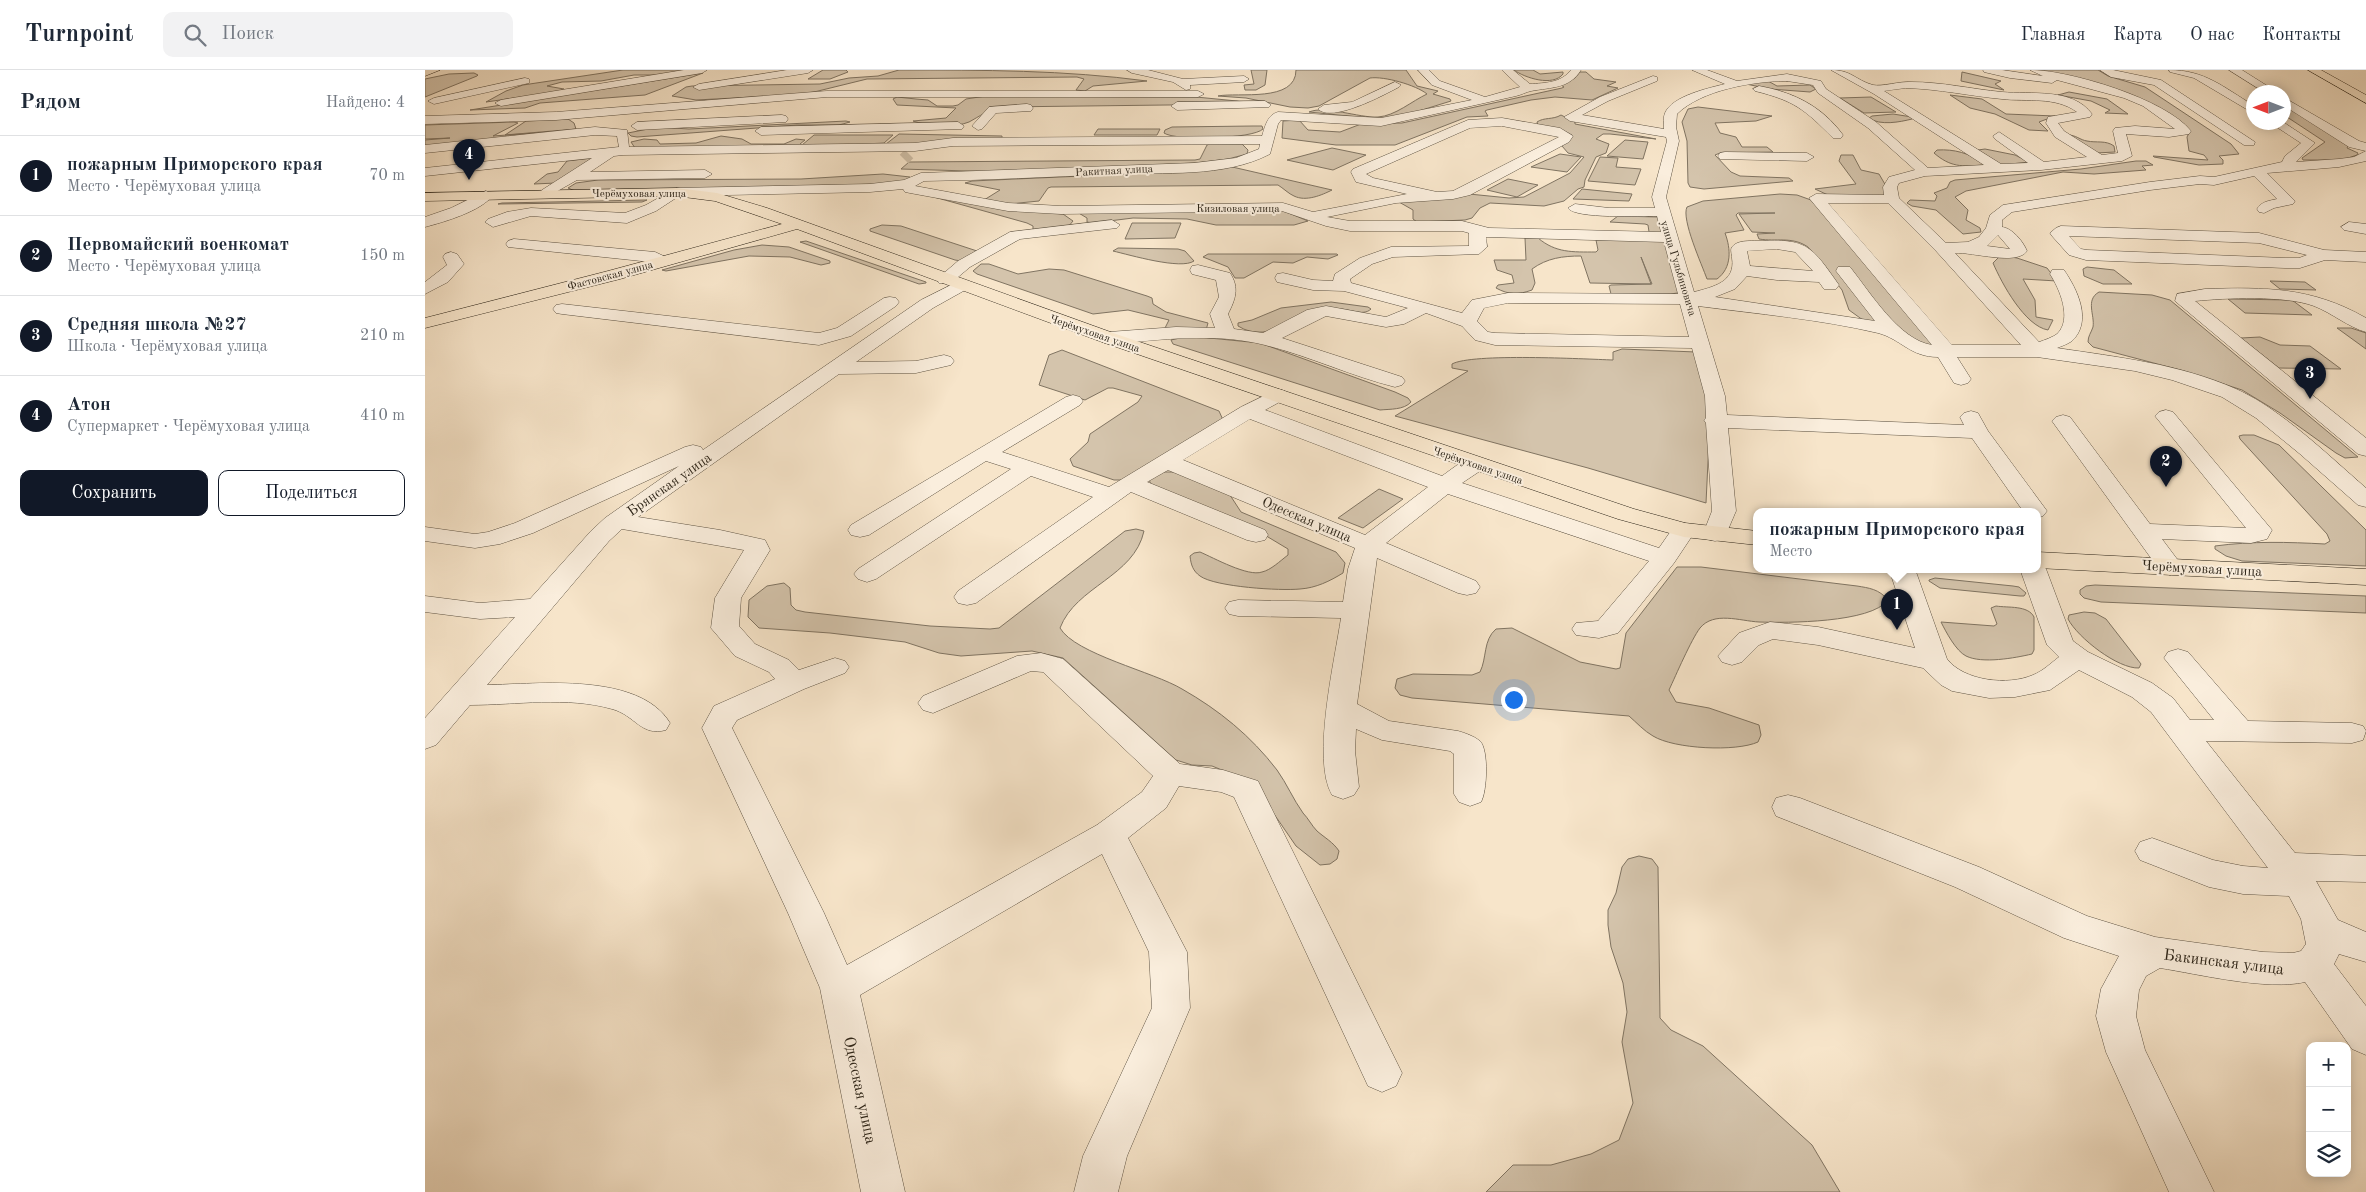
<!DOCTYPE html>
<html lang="ru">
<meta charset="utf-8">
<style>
body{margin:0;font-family:"Old Standard TT",serif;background:#f2f2f3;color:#1f2937}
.controls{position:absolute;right:15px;bottom:15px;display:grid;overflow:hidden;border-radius:10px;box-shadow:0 2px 12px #0003}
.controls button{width:45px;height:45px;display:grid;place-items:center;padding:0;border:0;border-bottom:1px solid #e0e1e3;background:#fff;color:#1f2937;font:25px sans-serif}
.compass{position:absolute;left:1821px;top:15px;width:45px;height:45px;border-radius:50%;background:#fff;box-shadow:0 2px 12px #0003;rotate:270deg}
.you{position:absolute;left:1088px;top:629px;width:18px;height:18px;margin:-12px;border:4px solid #fff;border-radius:50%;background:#1a73e8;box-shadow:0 0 0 8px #1a73e833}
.badge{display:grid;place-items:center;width:32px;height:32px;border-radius:50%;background:#111827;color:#fff;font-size:16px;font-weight:700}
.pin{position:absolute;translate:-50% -41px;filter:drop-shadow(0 1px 2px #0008)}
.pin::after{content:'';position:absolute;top:26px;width:18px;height:15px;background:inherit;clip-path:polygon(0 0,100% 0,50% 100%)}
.popup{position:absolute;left:1328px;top:438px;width:288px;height:65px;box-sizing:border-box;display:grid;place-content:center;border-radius:10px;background:#fff;filter:drop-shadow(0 1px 4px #0005);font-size:16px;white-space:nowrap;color:#747a83}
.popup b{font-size:19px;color:#1f2937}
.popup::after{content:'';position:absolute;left:50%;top:100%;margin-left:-10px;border:10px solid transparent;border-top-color:#fff}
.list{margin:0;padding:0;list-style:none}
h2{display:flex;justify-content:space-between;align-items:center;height:65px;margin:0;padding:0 20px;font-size:21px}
h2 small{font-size:16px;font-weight:400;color:#747a83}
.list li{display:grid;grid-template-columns:32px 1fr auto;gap:15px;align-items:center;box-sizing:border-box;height:80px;padding:0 20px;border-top:1px solid #e0e1e3}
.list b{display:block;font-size:19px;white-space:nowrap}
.list p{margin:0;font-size:16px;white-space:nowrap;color:#747a83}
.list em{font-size:16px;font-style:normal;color:#747a83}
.actions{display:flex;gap:10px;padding:15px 20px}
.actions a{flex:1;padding:11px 0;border:1px solid #111827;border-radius:10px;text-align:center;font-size:18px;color:#111827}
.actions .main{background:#111827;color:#fff}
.icon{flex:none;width:28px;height:28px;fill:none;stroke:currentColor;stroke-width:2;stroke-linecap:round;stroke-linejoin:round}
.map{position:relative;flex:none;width:1941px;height:1122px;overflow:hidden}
header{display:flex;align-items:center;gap:30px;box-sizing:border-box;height:70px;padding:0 25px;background:#fff;border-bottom:1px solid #e0e1e3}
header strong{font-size:24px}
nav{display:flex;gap:28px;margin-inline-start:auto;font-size:18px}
.search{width:350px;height:45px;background:#f2f2f3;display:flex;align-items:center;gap:12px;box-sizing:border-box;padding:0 18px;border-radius:10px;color:#747a83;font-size:19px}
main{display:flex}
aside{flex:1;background:#fff}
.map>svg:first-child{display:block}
.green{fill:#d4c4ac;stroke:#807462}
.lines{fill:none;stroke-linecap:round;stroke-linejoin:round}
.minor-tunnel{stroke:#cebea6;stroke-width:12;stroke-dasharray:12 6;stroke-linecap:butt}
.minor-casing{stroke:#5f5444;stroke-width:1}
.major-casing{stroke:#2c2418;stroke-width:1}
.highway-casing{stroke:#2c2418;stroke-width:1}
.minor{fill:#faeedd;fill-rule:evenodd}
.major{fill:#f7e5ca;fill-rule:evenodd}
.highway{fill:#f7e5ca;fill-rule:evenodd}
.labels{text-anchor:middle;stroke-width:4;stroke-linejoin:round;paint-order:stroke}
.far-street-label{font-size:11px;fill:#2c2418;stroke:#faeedd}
.street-label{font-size:14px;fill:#2c2418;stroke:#faeedd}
.near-street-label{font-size:16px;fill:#2c2418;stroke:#faeedd}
</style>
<header>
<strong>Turnpoint</strong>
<div class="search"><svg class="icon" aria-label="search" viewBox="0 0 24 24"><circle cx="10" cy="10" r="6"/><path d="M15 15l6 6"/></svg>Поиск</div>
<nav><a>Главная</a><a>Карта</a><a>О нас</a><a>Контакты</a></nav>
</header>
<main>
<aside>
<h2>Рядом<small>Найдено: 4</small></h2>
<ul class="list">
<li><span class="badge">1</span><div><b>пожарным Приморского края</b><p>Место · Черёмуховая улица</p></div><em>70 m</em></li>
<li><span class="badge">2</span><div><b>Первомайский военкомат</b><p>Место · Черёмуховая улица</p></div><em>150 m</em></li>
<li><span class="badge">3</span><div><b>Средняя школа №27</b><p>Школа · Черёмуховая улица</p></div><em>210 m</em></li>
<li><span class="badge">4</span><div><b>Атон</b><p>Супермаркет · Черёмуховая улица</p></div><em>410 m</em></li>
</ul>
<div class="actions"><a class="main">Сохранить</a><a>Поделиться</a></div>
</aside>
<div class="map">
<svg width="1941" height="1122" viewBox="0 0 1941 1122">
<rect width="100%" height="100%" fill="#f7e5ca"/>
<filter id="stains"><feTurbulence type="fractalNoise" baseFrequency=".004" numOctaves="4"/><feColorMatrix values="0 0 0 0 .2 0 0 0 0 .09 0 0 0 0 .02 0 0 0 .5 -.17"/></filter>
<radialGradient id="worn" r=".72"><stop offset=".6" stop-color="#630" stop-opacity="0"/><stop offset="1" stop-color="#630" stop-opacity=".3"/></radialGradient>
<path class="green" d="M198 0H266L242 5H209L176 11 137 12 122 16 139 19 132 22 61 32 81 21 98 15Z
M398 0H421L423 2 405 9H383Z
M474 0C557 0 640 0 722 11L668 16 660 21 651 20 659 9 652 7 442 9 389 22 366 25 271 30 247 26 261 17 267 16 395 14 424 8 453 6Z
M826 0H842L840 15 831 20H820L819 15 829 14Z
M871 0H981L992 16 1013 21 1008 24 1025 29 1026 31 984 44 952 49 884 42C901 35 933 48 953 47 970 46 987 31 1002 24 991 15 959 6 945 8L894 36 883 38 865 37 821 28 793 26C813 22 871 33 871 0Z
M1089 0H1108L1115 4 1138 2V4C1128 17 1100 8 1089 0Z
M1613 0H1673L1683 6 1720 17 1806 74 1814 84 1794 86 1798 90V94L1774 95 1729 87 1728 86 1783 90 1779 85 1764 81 1762 67 1764 63 1726 34Z
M1155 2H1161L1169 9 1191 12 1182 16 1193 18 1167 30 1130 27 1106 30 1062 40 1060 41 1063 46 1042 47 970 75H911L857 68 858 51 874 50 883 60 915 62 936 54 977 53 1137 18 1139 17 1136 15 1150 8Z
M1537 2 1576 11 1570 14 1579 20 1536 11Z
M49 3 53 5 52 6 0 27V9L24 4Z
M278 3 220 25 115 33 100 38 45 40Z
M1343 11 1352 16 1385 15 1391 19 1385 22 1345 19 1321 14Z
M1644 22 1682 29 1703 44 1680 43 1685 40 1666 31 1633 25Z
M1525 25 1557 29 1581 44 1630 46 1614 52 1623 61 1604 60 1570 44 1545 38Z
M561 26 771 27 812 31 825 34 576 37C563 40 555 46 544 52 530 58 502 56 488 51L521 48 531 38 472 35 468 29 472 27 491 29 503 30 512 36H528L533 35 541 29Z
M1446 27 1471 42 1439 43 1415 28Z
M1858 34 1923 76 1922 78 1933 83 1932 85 1917 90H1878L1877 88 1900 72 1859 45Z
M1273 37 1347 46 1331 51 1290 53 1295 63 1311 67 1317 77H1342L1348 82 1295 83 1290 85 1306 102 1315 106 1364 108 1368 111 1279 119 1265 117 1263 113 1262 71 1257 52 1263 39Z
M1468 44 1487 47V49C1475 52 1455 56 1444 48L1447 46Z
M1136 45 1150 52V54L1231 69 1185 64H1178L1171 69 1184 74 1181 83 1171 87 1160 110 1159 117 1153 119 1139 131 1119 136 1065 133 1055 138 1047 148 1040 150 992 152 988 149V140L974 132 1044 124 1084 128 1099 127 1145 103 1159 87 1143 83 1137 76 1147 65 1139 61 1113 56 1112 52C1119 47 1128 50 1136 45Z
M143 49 149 53 151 59 80 65 101 51Z
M421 51 425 52 414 55H372L212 67 206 66 203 63 233 57 264 59Z
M89 52 93 53 68 66 152 60 0 77V70L25 68 0 69V55Z
M828 56H837L838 59C828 69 750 71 739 63L740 60 747 57Z
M673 59H735L732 65H669Z
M474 64 577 66V68L489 76 210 78 206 72 219 69 232 70 235 74 271 73 296 66 317 69 326 74H359L371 69 380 70 375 74 377 75 389 65H468L459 73 420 75 461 74Z
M1643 65C1651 65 1655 70 1662 71 1671 73 1681 70 1689 76L1690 82 1671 83Z
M1200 70 1223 72 1218 89 1182 86Z
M785 74H817L823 80 822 84 803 89 770 93 577 102 476 99 484 92 770 90 775 89 782 75Z
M907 78 941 85 908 100 862 90Z
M1560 79 1590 85 1604 92 1577 95 1553 80Z
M1512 80C1530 79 1543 83 1559 93L1558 95C1537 97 1525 97 1509 83Z
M1135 84 1156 87 1142 102 1106 97Z
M1416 85H1428L1436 100 1454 104 1461 116 1462 126 1403 125 1390 119 1431 114 1414 91Z
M1175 87 1193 88 1191 97 1216 99 1210 115 1163 111Z
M167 88 131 113 109 114 122 104 133 102 142 91Z
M1711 91H1721L1728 95 1717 96 1721 100 1669 104 1638 102 1541 121 1530 127 1543 140 1541 150 1555 158 1556 162 1538 164 1511 140 1487 136 1482 133 1485 130 1510 131 1512 126 1509 123 1522 118 1525 112 1530 110 1656 99Z
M803 96 907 120C897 125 881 132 869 126 864 124 858 118 853 115L626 117 623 118 614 131 584 134 559 130 575 120 540 113 547 111 768 101Z
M458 104 485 107 482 110 457 114 150 121 143 118 151 113 173 110 376 109Z
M1083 109 1113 115 1092 127 1062 120Z
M1157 119 1207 124 1204 131 1148 129Z
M1355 124 1372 125 1386 130 1512 276 1506 278 1454 254 1442 253 1424 240 1417 220 1383 177C1367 166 1351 172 1334 169L1332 164 1350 163 1327 162 1314 144 1350 143H1313L1311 145 1319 160 1300 163C1306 179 1307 198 1292 209H1282C1277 195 1256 149 1262 137L1278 131Z
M509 127 585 139 638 144 648 151 643 157 608 160V156L602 153Z
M222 130 217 132 73 134 77 133Z
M854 139 883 151 869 155H791L762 149 708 148 668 153 662 152V148L652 142Z
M1193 146 1234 147 1241 163 1224 162 1223 155 1220 154 1185 152Z
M707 153H756L750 168 700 169Z
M457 155 476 156 552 181V183L536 191 530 190 445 161V159Z
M1100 168H1113C1131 183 1147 182 1171 182L1173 180 1171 170H1240L1258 222 1246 224H1186L1184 216 1186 215 1227 214 1216 187 1226 214 1165 213 1156 186C1138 186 1122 188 1107 199L1110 213 1107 220C1093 225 1084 225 1071 218L1073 215 1089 213 1087 205 1072 200 1069 190H1101Z
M381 171 501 212V213L494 214 375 172Z
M337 175 364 177 405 191V193L396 195 365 187 324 186 241 201 237 200 309 180Z
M693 178 753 179 760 181 769 191C756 200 705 185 688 181Z
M783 184H912L913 185 903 189 882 187 868 193 848 192 819 208H810L803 197 778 187Z
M1580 186 1592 188 1622 198 1632 211 1598 209 1610 230 1611 247 1628 250 1623 260C1600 256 1577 214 1568 193L1574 187Z
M556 194H564L593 204 624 199 639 200 722 226 727 228 728 234 741 242 783 253 781 260 740 258 744 250 703 240 668 244 552 204 548 201Z
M1662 197 1689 200 1707 214H1678L1659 206 1658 199Z
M1845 211 1880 212 1891 220 1855 219Z
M1674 222 1727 225 1745 230 1933 387 1920 388 1911 383 1855 343 1817 320 1759 301 1668 277 1663 272C1663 266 1666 263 1668 257 1670 245 1660 230 1674 222Z
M1803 229 1867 230 1887 245 1820 243Z
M906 232 943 237 946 239C938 247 923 238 912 239 881 241 844 276 813 256V253L827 250 856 238Z
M1912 258H1926L1941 263V279Z
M764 266 835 273 970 322 983 328 986 332C979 340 965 339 955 340L748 274 746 270Z
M1835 267 1855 275 1885 276 1916 299 1854 298 1816 268Z
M1197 279 1271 282 1286 329 1281 433 1163 398 970 346 1043 301 1027 298V294C1047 283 1159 289 1188 290V282Z
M637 280 794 341 798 350 698 410H689L648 396 645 389 663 372 665 364 713 332 717 326 688 318H683L660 330 614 315 624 285Z
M1818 365H1829L1854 375 1941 460V496L1817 491 1801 486 1790 479V476C1827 471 1863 472 1900 474L1905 471 1902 464 1815 369 1814 366Z
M738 402H756L803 422 816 442 911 482 920 493 918 503C905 511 891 518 875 519 856 521 790 517 775 506 768 501 766 495 765 486L769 483 775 482C789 488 823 507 837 502 846 500 855 491 863 485V479L838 464 727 416 724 410Z
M954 419 978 429 938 458 913 448Z
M711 459 719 461C709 507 651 516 635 558 650 584 729 602 757 619 794 640 826 666 852 700 862 714 868 729 878 743 883 748 887 756 892 761 900 768 908 772 914 781L912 789 905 794 895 795 871 776 827 712 787 696 767 695 751 690 638 588 607 581 536 586 514 583 480 572 405 563 334 558 323 547 324 530 342 516 359 513 365 518 366 535 371 540 380 542 505 556 565 559 574 558 700 461Z
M1252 497H1276L1432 516C1444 518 1454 519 1463 530 1446 553 1362 553 1334 552 1315 551 1289 541 1275 558 1266 570 1251 605 1244 620L1251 632 1284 638 1334 655 1336 665 1333 672C1311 682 1249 679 1228 666 1219 661 1211 652 1204 646L987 628 975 625 970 618 972 609 988 604 1047 605 1055 602C1062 588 1058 570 1071 559L1087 558 1155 592 1191 599 1195 598 1201 563Z
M1510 508 1588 516 1594 517 1601 523 1599 526H1595L1515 518 1504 511V510Z
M1670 515 1941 526V543L1676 532 1659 528 1655 524V520L1661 516Z
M1571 536C1583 538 1603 535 1609 547V580L1607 584C1590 588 1557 594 1541 586 1531 581 1521 562 1516 552L1569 556 1572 554 1566 538Z
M1659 542 1670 543 1681 549 1716 594 1714 598C1693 599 1653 568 1643 549L1644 545Z
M1214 786 1227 789 1233 797 1235 948 1246 960 1278 976 1387 1075 1415 1122H1061L1088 1095H1126L1166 1084 1194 1070 1208 1033 1197 972 1202 942 1198 913 1186 877 1183 855V840L1191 823 1197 797 1203 789Z"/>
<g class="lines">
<path class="minor-tunnel" d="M479 89 484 84"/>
<defs>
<path id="minor" d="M259 0H282L277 3 76 36 70 33 76 30Z
M362 0H388L383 3 274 20 268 17 274 14Z
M702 0H723L758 9 819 6 824 9 819 12 765 15V19L761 20 748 12 707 3Z
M993 0H1004L1015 11 1060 27 1095 17 1077 0H1088L1105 14C1120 13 1136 13 1146 0H1156C1144 19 1127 17 1106 21 1101 22 1096 25 1091 26L956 56 856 50 853 54 845 84C799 108 738 102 688 104 625 107 562 110 499 111L490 116 583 133 636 136 858 133 888 142 982 124 931 112 926 102 928 99 1043 50 1077 48 1135 58 1148 66 1144 72 1045 125 1028 129 971 133 902 147 925 151H1037L1064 158 1236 162 1232 146C1217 146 1150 149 1143 138L1150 134 1184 138H1230L1227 127 1242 71 1241 67 1145 51 1139 47 1175 27 1228 6 1232 7V11L1183 31 1157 45 1239 59C1239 54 1238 47 1240 43 1247 26 1284 18 1300 14L1267 0H1282L1312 11 1362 4 1396 11 1401 19 1451 52 1503 98 1559 95 1449 24 1406 0C1427 0 1430 10 1448 15 1456 17 1476 11 1486 12 1517 12 1546 19 1577 22 1606 25 1647 17 1667 44L1665 47 1633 53 1639 61 1677 85 1693 83 1688 61 1690 58 1710 56 1750 59 1718 36 1699 28 1632 10 1627 13 1585 8 1559 2 1558 0H1577L1618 6 1605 0C1644 0 1741 29 1766 61L1764 64 1744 67 1701 64 1707 86 1697 91 1616 100 1500 106 1474 113 1472 117 1474 128 1521 173 1543 172 1554 167 1561 158 1565 145 1578 135 1725 112 1775 106 1789 107 1857 92 1860 86 1876 73 1844 52H1858L1890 73 1871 92 1914 89 1929 87 1941 81V91L1914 97 1842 103 1870 131 1868 134 1849 138 1839 143 1834 142 1832 139C1837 131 1844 131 1852 129L1829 106 1789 115 1775 114 1725 120 1587 142 1577 150V157C1587 158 1598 171 1602 181 1592 196 1548 182 1530 183L1614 272C1620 270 1628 267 1632 264 1648 249 1634 218 1625 204L1627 200H1639C1652 219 1668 251 1647 271 1643 274 1637 276 1632 278 1692 287 1755 294 1811 319 1856 339 1903 385 1941 418V437L1933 435 1875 384 1831 348 1797 327 1747 310 1710 301 1612 287H1532L1546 309 1543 313 1536 315 1529 313 1513 287C1485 287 1476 269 1453 263 1394 249 1333 244 1273 236L1300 326 1302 345 1539 355 1535 347 1539 343 1546 341 1553 343 1563 361 1622 441 1618 446 1612 448V441H1598L1547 368 1303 358 1311 441 1299 469 1290 471 1281 469 1278 464 1287 441 1281 353 1279 350 1281 348 1280 326 1267 278 1070 275 1050 270 1037 256 1001 243 979 254 961 257 901 246 857 268 977 307 980 311 977 315 970 317C926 306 884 286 840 275 790 262 734 270 684 274L677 272 675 268 677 264 684 262 751 257 790 258 785 244 794 227 791 210 767 204 765 200 767 196 773 195 805 203C815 218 810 230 803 244L809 259 838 263 882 240 901 236 961 247 983 238 919 221 888 220 852 212 850 208 852 204 858 203 888 210 908 211 910 204 935 188 966 177 1044 176V163L1037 161H925L901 156 857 141 636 144 583 141 485 123 480 122 478 119 445 122 254 126 231 141 202 153 106 146 68 157 60 152 63 149 82 142 106 138 200 143 221 135 251 118 445 114 479 110 496 103 769 93 811 88 834 79 835 74 528 76 490 81 198 85 189 86 165 102 280 100 287 104 280 108 152 110 122 127 115 123 117 120 167 88 0 106V98L194 77 192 66 170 65 0 83V75L170 57 202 60 204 77 490 73 528 68 837 66C840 57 842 45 853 42L956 48 1047 30 1007 15ZM1362 11 1388 15 1393 23 1443 58 1490 100 1464 107 1458 117 1459 125 1391 124 1384 128 1507 275C1474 270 1445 222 1425 197H1413L1411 201 1450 251 1290 227 1310 219 1322 206 1352 210 1394 212 1399 219H1411L1414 215C1387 177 1383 168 1333 171 1325 171 1312 170 1307 177 1305 180 1307 184 1307 188 1311 212 1288 217 1269 222L1241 127 1254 71 1251 57 1252 44C1276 20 1329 11 1362 11ZM1481 18C1514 19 1545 26 1577 29 1603 32 1630 26 1652 42L1623 47 1621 53 1630 67 1662 87 1619 92 1574 62 1568 66 1570 69 1603 93 1576 94 1459 21ZM1077 56 1134 67 1028 121 1012 122 948 108 941 104 1045 58ZM1403 133H1463L1511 181 1596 275H1527ZM1573 165 1585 179 1562 176ZM1061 167 1239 172 1253 224 1083 223 1047 230 1037 243 926 213 925 209 947 194 968 187 1054 184 1062 177ZM1352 179 1370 182 1388 201 1325 196 1322 181ZM1083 233 1255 234 1264 267 1070 263 1063 262 1052 251 1059 238Z
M1675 0H1688L1736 10 1830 72 1829 75H1819L1729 15 1686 7Z
M1744 0C1780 0 1798 17 1828 35V43L1769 8 1745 2Z
M1804 0H1817L1852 22H1839Z
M100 8 104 9V13L9 34 3 31 9 28Z
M970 12 976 15 974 17C959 25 907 53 893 39L899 35 927 32Z
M1334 16C1368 22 1397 36 1418 65L1416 68H1408C1379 39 1370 31 1330 21L1328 19Z
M402 21H773L779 24 773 27H402L131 50 0 54V46L131 42Z
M1858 27 1934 71 1941 73V81L1924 77 1858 35Z
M840 31 846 35 844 37 752 40 746 36 752 32Z
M602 34 606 35 608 38 606 41 571 43 557 59 553 60 547 56 564 37Z
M357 45 361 46 363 49 361 52 212 60 206 56 212 52Z
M533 52 539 56 537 59 336 65 330 61 336 57Z
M1300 82 1382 83 1389 87 1382 91 1295 89 1293 86 1295 83Z
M61 121 68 125C57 141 19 152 0 157V147L26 138Z
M687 150 695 155 692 158 595 169 545 197 526 213H514L512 209 533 191 585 162Z
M1924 152 1941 154V164L1919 160 1916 157Z
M1636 156 1834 163 1899 180 1941 182V192L1900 190 1875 198H1860L1661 190 1644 185 1627 166 1625 163 1631 158ZM1644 166 1834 173 1882 185 1874 188H1860L1662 180 1656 179Z
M89 169 230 182 243 188 245 191 243 194 237 196 226 192 83 177 81 174 83 171Z
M26 182 32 184 39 194 23 212 0 224V212L22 195 18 187 20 184Z
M536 210 542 211 545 215 542 219 508 238 431 292 491 291 519 285 526 287 529 291 526 295 491 303 414 304 213 447 295 460 340 470 345 480 316 528 314 556 330 574 364 590 374 600 410 588 420 591 424 597 420 603 379 619 312 650 307 658 399 843 422 895 672 755 717 722 728 706 618 602 606 601 508 643 498 640 493 633 498 626 592 586 616 583 638 589 755 694 798 700 833 711 977 1003 971 1016 957 1022 943 1016 809 727 796 722 754 716 741 738 703 768 762 882 765 938 702 1086 693 1122H649L658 1086 727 938 724 882 677 784 435 925 480 1122H436L395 918 363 843 277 658 289 636 350 609 344 602 310 586 286 558 290 528 319 480 197 459 184 471 62 615C113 614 214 602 245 653L241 660C216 667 210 645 187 639 142 626 91 635 45 635L11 675 0 679V648L90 547 55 549 0 542V526L55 533 105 529 166 461 180 448 254 396 108 463 75 474 50 478 0 471V457L50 464 63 462 90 453 260 377 268 375 276 377 278 380 496 230Z
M1780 219C1841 217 1887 217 1941 248V262C1923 257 1907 243 1889 236 1859 225 1801 228 1770 231L1941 368V386L1933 384 1750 231 1752 224Z
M465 227 471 228 474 232 471 236 426 266 394 275 137 244 131 243 128 239 131 235 137 234 394 263 412 258 459 228Z
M853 319 860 321 863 325 860 329 840 340 1017 406C1030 397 1042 385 1058 389L1061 394 1058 399 1037 413 1234 478 1250 455 1259 453 1268 455 1271 460 1249 493 1193 563 1174 568 1151 565 1147 559 1151 553 1173 551 1224 491 1023 424 961 473 1051 511 1055 517 1051 523 1042 525 1033 523 952 488 932 634 964 651 1033 661C1040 663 1049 666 1055 671 1064 680 1062 722 1056 732L1045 736 1034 732 1029 724V684L1025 681 957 670 931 659 930 681 934 717 929 725 918 729 907 725C886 690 910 589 916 548L813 546 804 544 800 538 804 532 813 530 918 532 923 499 930 478 743 400 722 412 840 460 843 465 840 470 831 472 822 470 706 422 551 533 542 535 533 533 529 527 533 521 668 427 606 406 451 509 442 512 433 509 429 504 433 499 586 399 561 391 444 465 435 467 426 465 423 460 426 455 641 327 648 325 655 327 658 331 655 335 577 382 684 417 816 337ZM825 349 1003 417 940 465 758 390Z
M1741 340 1748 342 1847 460 1842 469 1826 473 1737 469 1758 497 1754 502 1745 505 1736 502 1627 351 1631 347 1638 345 1645 347 1725 454 1821 458 1730 346 1734 342Z
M1612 492 1617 494 1621 499 1648 571 1663 582 1727 613 1748 628 1765 650H1789L1739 588 1743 582 1753 579 1763 582 1823 651 1927 653 1938 656 1941 661 1938 670 1927 673 1781 671 1870 783 1941 786V812L1891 811 1913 850 1941 862V892L1914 884 1909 894 1941 936V985L1927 979 1880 912C1843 921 1773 904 1735 898L1721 906 1714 920 1711 946 1720 980 1789 1122H1744L1681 982 1671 946 1676 919 1694 886 1639 868 1530 817 1351 746 1347 737 1351 728 1363 725 1375 728 1554 797 1662 846 1730 867 1838 882 1868 883 1876 881 1881 874 1876 849 1864 826 1818 824 1784 817 1715 790 1710 781 1715 772 1727 768 1788 790 1818 796 1843 798 1726 642 1707 627 1654 600 1625 620 1590 627 1564 628 1527 621 1516 615 1498 598 1393 575 1348 569 1334 575 1317 592 1307 595 1297 592 1293 586 1314 563 1345 552 1393 557 1490 578 1464 499H1490L1522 589C1539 611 1583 616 1608 605 1618 601 1626 593 1634 587L1622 575 1595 499H1612Z"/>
<path id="major" d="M0 0H15L0 6Z
M251 118 292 123 342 138 691 264 1209 439 1260 453 1332 461V475L1259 467 1193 449 677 272 372 159 195 209 0 258V248L183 201 357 154 290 131 251 126 0 131V123Z
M1612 482 1941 499V515L1612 498Z"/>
<path id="highway" d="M1883 0H1896L1941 25V33Z"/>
</defs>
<use href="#minor" class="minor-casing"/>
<use href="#major" class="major-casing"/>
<use href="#highway" class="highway-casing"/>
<use href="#minor" class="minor"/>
<use href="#major" class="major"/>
<use href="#highway" class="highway"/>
</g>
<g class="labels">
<g class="far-street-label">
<text transform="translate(689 100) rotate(-3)" y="4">Ракитная улица</text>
<text x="214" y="127">Черёмуховая улица</text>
<text x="813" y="142">Кизиловая улица</text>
<text transform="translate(1254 198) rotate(73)" y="4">улица Гульбиновича</text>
<text transform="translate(185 205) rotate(-15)" y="4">Фастовская улица</text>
<text transform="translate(670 263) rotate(19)" y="4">Черёмуховая улица</text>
<text transform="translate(1053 395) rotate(19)" y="4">Черёмуховая улица</text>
</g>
<g class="street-label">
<text transform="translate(244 414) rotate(-35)" y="5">Брянская улица</text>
<text transform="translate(882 449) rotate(23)" y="5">Одесская улица</text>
<text transform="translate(1777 498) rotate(3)" y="5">Черёмуховая улица</text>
</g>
<g class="near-street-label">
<text transform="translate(1799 891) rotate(7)" y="6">Бакинская улица</text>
<text transform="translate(436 1020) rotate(78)" y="6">Одесская улица</text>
</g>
</g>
<rect width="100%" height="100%" filter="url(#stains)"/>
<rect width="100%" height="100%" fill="url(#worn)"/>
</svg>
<div class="controls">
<button>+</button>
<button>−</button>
<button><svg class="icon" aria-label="layers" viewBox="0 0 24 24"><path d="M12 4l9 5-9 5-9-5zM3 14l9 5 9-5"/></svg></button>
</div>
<svg class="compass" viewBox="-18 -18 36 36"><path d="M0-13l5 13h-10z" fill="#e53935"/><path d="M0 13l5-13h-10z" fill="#747a83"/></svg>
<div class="you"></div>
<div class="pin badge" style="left:1472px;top:560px">1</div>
<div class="popup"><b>пожарным Приморского края</b>Место</div>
<div class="pin badge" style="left:1741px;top:417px">2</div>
<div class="pin badge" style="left:1885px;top:329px">3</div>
<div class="pin badge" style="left:44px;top:110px">4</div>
</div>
</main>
